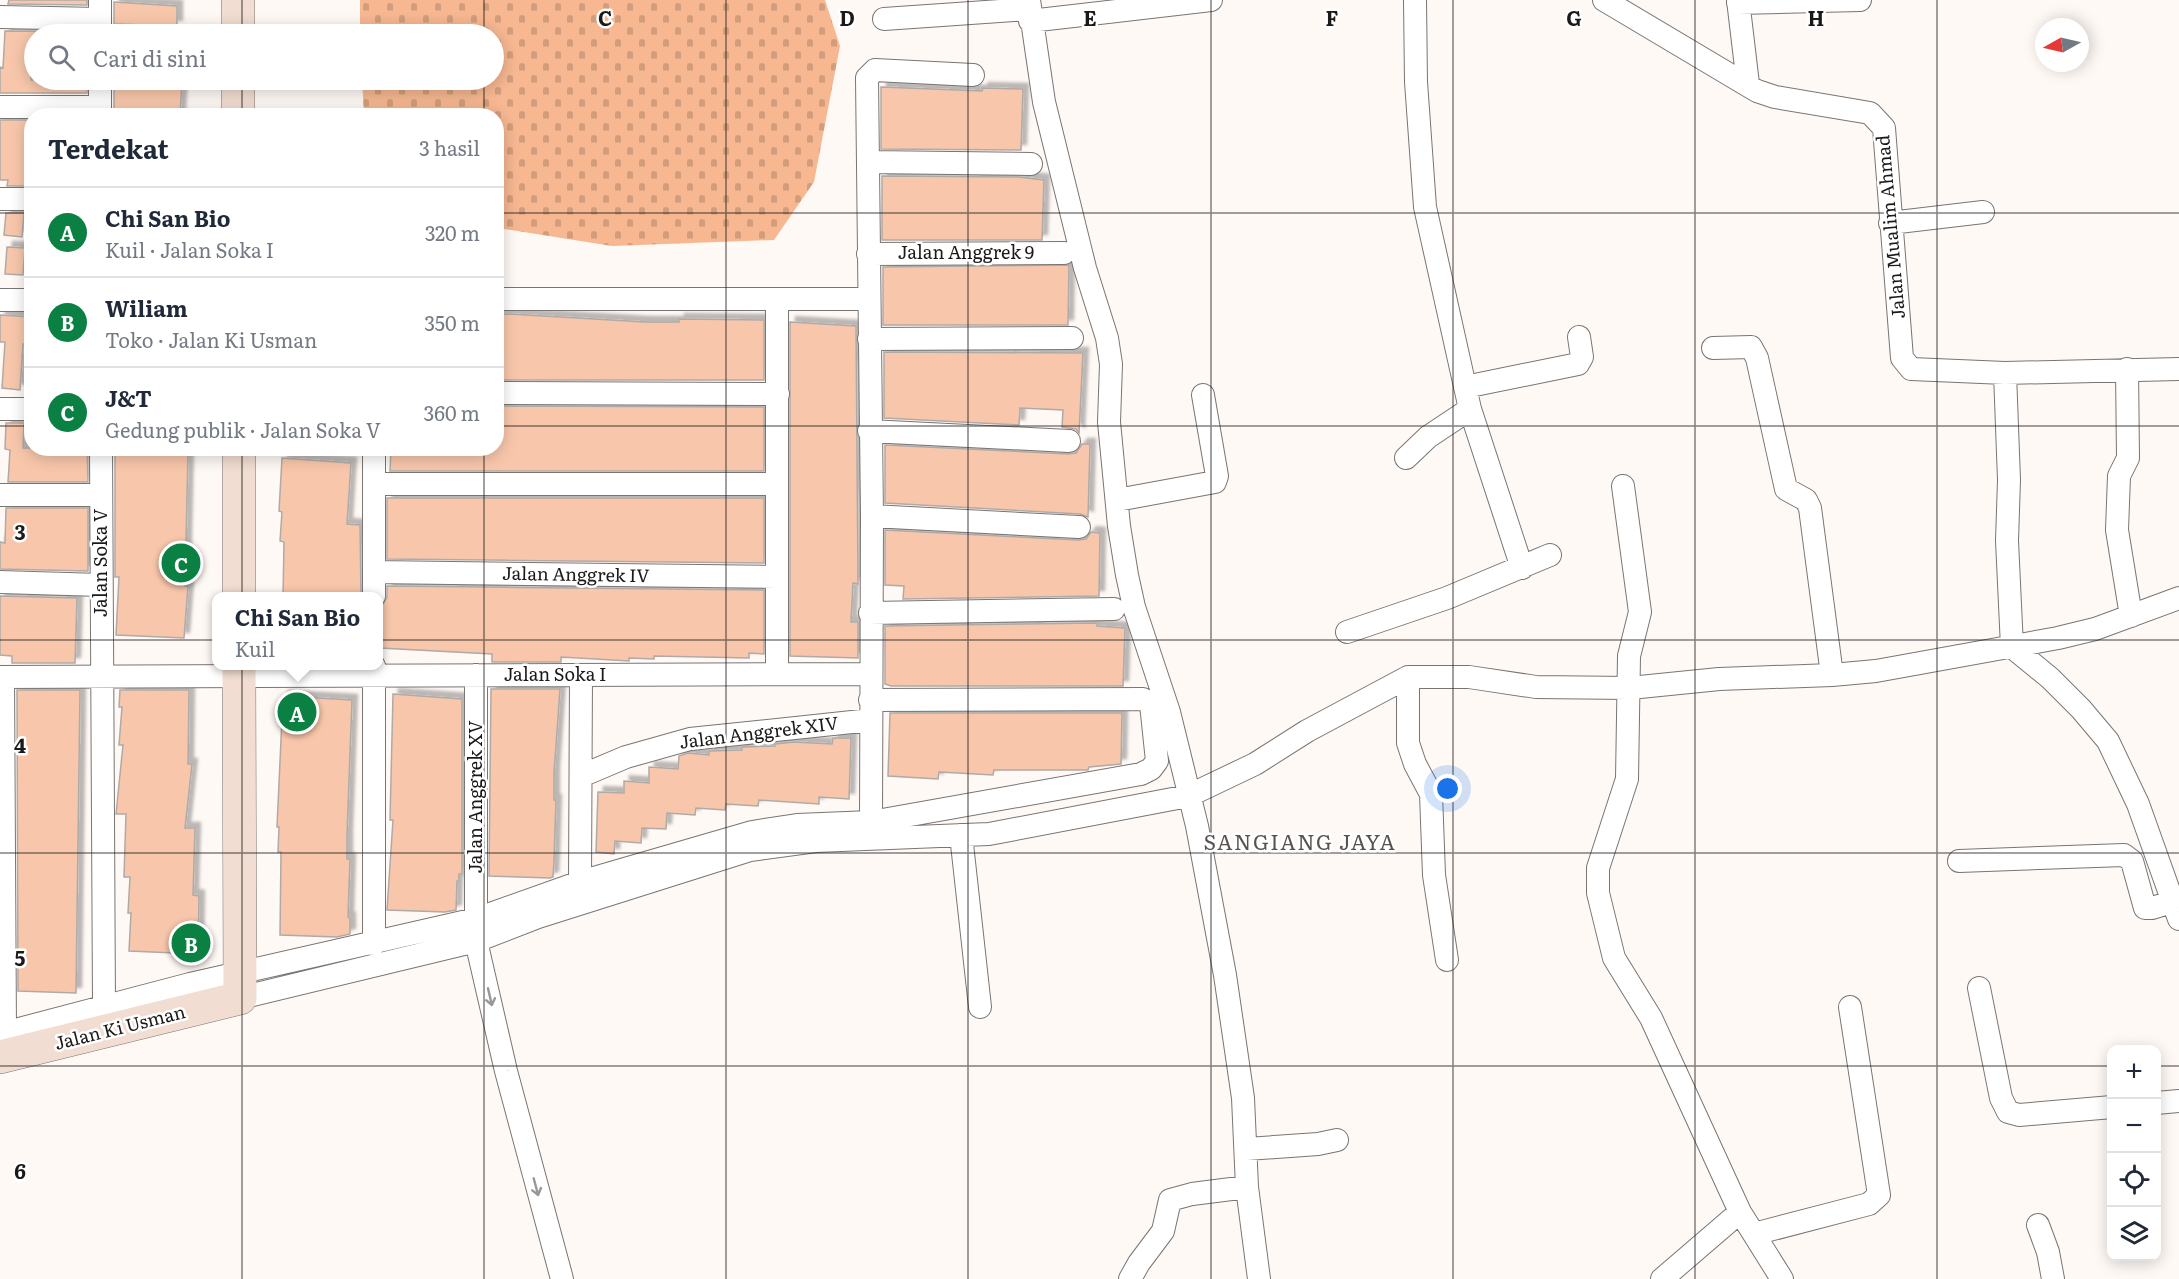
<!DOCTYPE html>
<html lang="id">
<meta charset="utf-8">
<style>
body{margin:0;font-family:Literata,serif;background:#f2f2f3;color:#1f2937}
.controls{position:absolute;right:18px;bottom:18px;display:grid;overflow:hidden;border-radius:12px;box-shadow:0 3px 15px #0003}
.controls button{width:54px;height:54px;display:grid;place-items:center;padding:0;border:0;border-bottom:2px solid #e0e1e3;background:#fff;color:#1f2937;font:30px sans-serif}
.compass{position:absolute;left:2035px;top:18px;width:54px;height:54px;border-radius:50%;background:#fff;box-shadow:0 3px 15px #0003;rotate:262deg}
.you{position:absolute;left:1448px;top:789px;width:21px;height:21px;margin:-15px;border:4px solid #fff;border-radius:50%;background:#1a73e8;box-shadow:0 0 0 9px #1a73e833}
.badge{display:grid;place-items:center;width:39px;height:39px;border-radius:50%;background:#0b8043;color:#fff;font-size:20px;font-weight:700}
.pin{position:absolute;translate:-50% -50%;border:3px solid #fff;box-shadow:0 2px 6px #0006}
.popup{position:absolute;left:212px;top:592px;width:171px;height:78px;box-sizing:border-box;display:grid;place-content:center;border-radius:12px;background:#fff;filter:drop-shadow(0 2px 4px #0005);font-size:20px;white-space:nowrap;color:#747a83}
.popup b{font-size:22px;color:#1f2937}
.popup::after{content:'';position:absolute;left:50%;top:100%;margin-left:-12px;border:12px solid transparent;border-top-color:#fff}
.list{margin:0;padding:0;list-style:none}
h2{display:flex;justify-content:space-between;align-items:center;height:78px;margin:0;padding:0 24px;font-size:26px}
h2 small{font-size:20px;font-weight:400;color:#747a83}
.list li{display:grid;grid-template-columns:39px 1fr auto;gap:18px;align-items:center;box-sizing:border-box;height:90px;padding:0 24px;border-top:2px solid #e0e1e3}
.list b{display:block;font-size:22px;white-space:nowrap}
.list p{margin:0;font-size:20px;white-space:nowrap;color:#747a83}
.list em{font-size:20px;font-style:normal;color:#747a83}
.icon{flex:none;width:33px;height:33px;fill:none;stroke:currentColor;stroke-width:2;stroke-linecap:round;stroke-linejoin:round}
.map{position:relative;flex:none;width:2179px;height:1279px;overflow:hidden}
.search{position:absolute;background:#fff;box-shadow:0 3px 15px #0003;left:24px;top:24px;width:480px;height:66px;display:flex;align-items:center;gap:15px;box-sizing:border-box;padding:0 21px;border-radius:33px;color:#747a83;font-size:22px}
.panel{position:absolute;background:#fff;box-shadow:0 3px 15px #0003;left:24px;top:108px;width:480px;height:348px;border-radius:24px}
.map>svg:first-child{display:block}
.cemetery{fill:url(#cemetery-stones)}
.building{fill:#f8c7ab;stroke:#afaaa7;stroke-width:1.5;filter:url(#shadow)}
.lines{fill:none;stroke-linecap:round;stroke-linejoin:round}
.street-casing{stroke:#797572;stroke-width:24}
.secondary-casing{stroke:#797572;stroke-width:34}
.street{stroke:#fff;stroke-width:22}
.secondary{stroke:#f1ddd1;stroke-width:33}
.oneway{stroke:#999898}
.grid{fill:none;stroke:#1c1a19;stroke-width:1.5;stroke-opacity:0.55}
.labels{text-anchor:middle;stroke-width:5;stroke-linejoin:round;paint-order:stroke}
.street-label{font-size:18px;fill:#1c1a19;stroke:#fff}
.quarter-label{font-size:21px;letter-spacing:1.5px;fill:#585351;stroke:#fff}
.grid-label{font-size:20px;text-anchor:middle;font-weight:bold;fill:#1c1a19;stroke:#fff;stroke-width:5;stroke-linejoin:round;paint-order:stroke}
</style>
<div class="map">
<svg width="2179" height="1279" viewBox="0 0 2179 1279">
<defs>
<pattern id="cemetery-stones" width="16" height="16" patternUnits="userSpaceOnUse" patternTransform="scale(1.5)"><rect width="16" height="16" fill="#f6b791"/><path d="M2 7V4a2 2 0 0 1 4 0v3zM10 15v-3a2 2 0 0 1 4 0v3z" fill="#d29d7c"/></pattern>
<filter id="shadow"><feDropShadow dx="5.5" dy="-5.5" stdDeviation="1.5" flood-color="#0004"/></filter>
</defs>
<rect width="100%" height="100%" fill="#fff9f6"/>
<path class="cemetery" d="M360 0H825L840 46 814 182 774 240 612 246 498 228 496 116 364 115 362 80H494V34H360Z"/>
<path class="building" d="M9 0H87V5L8 4Z
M114 2 177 6V26L114 24Z
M5 31 84 32V34H34L31 80H87V93H0V67L3 68Z
M114 80H182L180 116H114Z
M881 87 982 91 983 88 1023 89 1021 150 881 149Z
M0 120H32L29 181H26V186H7L8 180H0Z
M882 176 1019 177 1044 180 1042 240H882Z
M6 213H24L22 237 4 235Z
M7 247 25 248 23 275 5 274Z
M1069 265 1068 325H883V267Z
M509 314 645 322H679V319L764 320V380H496V315Z
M0 315 32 317V345L23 344 20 390 2 388 5 342H0Z
M790 322 856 326 858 584 853 583 851 622H858V658L790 656Z
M884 352 1083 353 1079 433 1076 429 1062 427 1063 410 1020 408 1019 425 884 418Z
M496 406 764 407V471H390L391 448H496Z
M6 423H24L23 448H87L88 482H8L10 450 5 449Z
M1082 444H1090L1088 517 1080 514 885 503V445L1068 454 1076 453Z
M115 448 188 452 185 586H188L184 638 116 635 119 577H115Z
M282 458 351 463 347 524 360 525 361 597H283L284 542 280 541 282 512 279 511Z
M387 498H764V563L387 559Z
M6 508H88V571L0 569V542L5 543Z
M885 530 1078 540 1086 539 1091 532 1100 533 1099 596 903 599 904 586 885 585Z
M387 586 764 590V654L749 653V658L654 656V659L629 658V661L561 657V662H492V654L380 648 382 606 387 597Z
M0 596 77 598 75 663H12V656L0 655Z
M1097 623V626L1125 628 1123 686H891L885 684V626Z
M491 689H560L554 773V800H556L554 859 553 877 550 878 489 876Z
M17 690H80L76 993 18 991Z
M120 690H189L188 764H192L185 828H195L193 895 199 896 198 954 129 951 131 913H128L130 877H124L126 814H116L123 745H119L122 707H119Z
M393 694 462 699V874H459V881H457L456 910 445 912 387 910 393 820H390Z
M283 696 352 700 347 835V859H350L348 917 350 918V934L337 937 280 935 281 852H278L279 827H277Z
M890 713H1122L1121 764 1089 767 1088 770H994L993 775 939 772 938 779 888 776Z
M833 738H851L849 799 819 797V804L759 800 758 806 726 804 725 810 696 808 695 815 667 813 666 829 642 828 641 843 615 841 614 854 596 852 598 792 624 793V781L649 783V767L678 769 679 756 688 753 709 755V751L742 750V747L775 746V744L794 742 832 744Z"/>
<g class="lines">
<defs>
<path id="street" d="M1029 0 1044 102 1085 268 1107 338 1111 364 1109 422 1119 526 1127 575 1134 607 1169 712 1197 826 1225 975 1243 1098 1247 1187 1259 1279
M1415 0 1416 82 1425 207 1470 409 1522 568
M1604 0 1757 91 1775 97 1870 113 1884 128 1902 358 1911 369 2005 373 2179 369
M1738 0 1748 84
M1738 3 1860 0
M0 17 100 19
M884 19 1029 9
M1030 21 1211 0
M100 34V0
M100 80V116
M0 107H100
M868 162 1031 164
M0 199H32
M1890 223 1983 212
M868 254 1064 253
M496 299H869
M0 300H32
M869 339 1072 338
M1713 348 1751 347 1757 358 1786 489 1806 500 1810 508 1832 675
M2127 369 2128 458 2119 476 2117 530 2131 616
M2005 373 2009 480 2007 541 2012 647
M1465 387 1578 364 1582 357 1579 337
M496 393 778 394
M0 409H32
M869 431 1069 441
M101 448 104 1005
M1406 458 1428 437 1470 409
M374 484H777
M1623 486 1640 612 1629 656 1627 779 1598 868V893L1614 958 1651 1018 1740 1212 1782 1279
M0 495H101
M1117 500 1215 482 1217 476 1203 395
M872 516 1079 527
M374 572 777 577
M0 582 101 585
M374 596V448
M870 613 1114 609
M1347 632 1447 598 1550 555
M2012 647 2050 678 2081 709 2108 741 2138 804 2179 919
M777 674V299
M476 675V919
M0 677 870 674
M3 677 5 1033
M1408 677V743L1415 764 1431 794 1434 875 1447 960
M581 776 626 757 690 739 871 720
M871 822 872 516 867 78 875 70 973 75
M961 835 980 1007
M1959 861 2124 855 2132 861 2145 908H2152L2175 901
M580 882 581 675
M476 941 506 1071 562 1279
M374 944V666
M1979 988 2001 1098 2008 1112 2019 1115 2112 1107
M240 998 476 941 538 917 750 850 816 841 989 834 1188 796 1255 764 1307 731 1408 677H1469L1536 687 1630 688 1719 679 1832 675 1876 671 2058 638 2095 629 2179 598
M0 1034 190 984 476 919 580 882 752 832 797 825 871 822 1141 774 1151 769 1157 761 1151 704 1143 699 870 700
M2156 1103 2179 1101
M1247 1149 1318 1144 1337 1140
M2038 1225 2048 1252 2053 1279
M1754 1234 1869 1204 1879 1195 1850 1007
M1130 1279 1139 1263 1163 1231 1170 1200 1192 1194 1247 1187
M1662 1279 1740 1212"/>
<path id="secondary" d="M238 0V34
M238 80V116
M239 448V596
M0 1057 240 998 239 666"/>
</defs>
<use href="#street" class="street-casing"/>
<use href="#secondary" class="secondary-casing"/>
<use href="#street" class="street"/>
<use href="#secondary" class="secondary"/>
</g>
<defs><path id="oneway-shaft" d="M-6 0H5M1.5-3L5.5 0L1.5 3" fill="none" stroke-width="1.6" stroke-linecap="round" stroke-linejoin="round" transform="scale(1.5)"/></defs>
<g class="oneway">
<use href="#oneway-shaft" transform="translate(490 997) rotate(77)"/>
<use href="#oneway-shaft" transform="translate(536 1187) rotate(75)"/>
</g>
<path class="grid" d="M242 0V34M484 0V34M726 0V1279M968 0V1279M1211 0V1279M1453 0V1279M1695 0V1279M1937 0V1279M242 80V116M484 80V116M0 213H32M496 213H2179M0 426H32M496 426H2179M242 448V1279M484 448V1279M0 640H2179M0 853H2179M0 1066H2112M2156 1066H2179"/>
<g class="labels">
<g class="street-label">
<text transform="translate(1891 227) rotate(-95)" y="6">Jalan Mualim Ahmad</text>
<text x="966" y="259">Jalan Anggrek 9</text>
<text transform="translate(101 563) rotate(-90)" y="6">Jalan Soka V</text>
<text transform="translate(576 575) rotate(1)" y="6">Jalan Anggrek IV</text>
<text x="555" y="681">Jalan Soka I</text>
<text transform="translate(759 733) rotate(-7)" y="6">Jalan Anggrek XIV</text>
<text transform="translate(476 797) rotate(-90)" y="6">Jalan Anggrek XV</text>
<text transform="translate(120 1028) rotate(-14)" y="6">Jalan Ki Usman</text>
</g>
<g class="quarter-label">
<text x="1300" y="850">SANGIANG JAYA</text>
</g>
</g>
<g class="grid-label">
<text x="605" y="26">C</text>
<text x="847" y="26">D</text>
<text x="1090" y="26">E</text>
<text x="1332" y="26">F</text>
<text x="1574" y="26">G</text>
<text x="1816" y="26">H</text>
<text x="20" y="540">3</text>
<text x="20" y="753">4</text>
<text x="20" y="966">5</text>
<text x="20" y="1179">6</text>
</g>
</svg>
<div class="controls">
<button>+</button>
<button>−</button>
<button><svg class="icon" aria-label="locate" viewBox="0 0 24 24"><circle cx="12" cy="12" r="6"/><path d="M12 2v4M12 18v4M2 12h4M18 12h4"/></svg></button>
<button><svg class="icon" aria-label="layers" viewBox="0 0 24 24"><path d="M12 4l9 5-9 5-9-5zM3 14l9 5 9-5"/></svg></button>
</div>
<svg class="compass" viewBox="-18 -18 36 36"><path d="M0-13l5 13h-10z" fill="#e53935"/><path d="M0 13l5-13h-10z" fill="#747a83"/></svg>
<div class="you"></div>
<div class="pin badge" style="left:297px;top:712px">A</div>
<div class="popup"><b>Chi San Bio</b>Kuil</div>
<div class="pin badge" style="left:191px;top:943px">B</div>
<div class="pin badge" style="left:181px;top:563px">C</div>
<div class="search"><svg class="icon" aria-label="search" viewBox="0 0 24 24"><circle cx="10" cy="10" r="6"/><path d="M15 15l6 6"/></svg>Cari di sini</div>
<section class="panel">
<h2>Terdekat<small>3 hasil</small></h2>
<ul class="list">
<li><span class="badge">A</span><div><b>Chi San Bio</b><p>Kuil · Jalan Soka I</p></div><em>320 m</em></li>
<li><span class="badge">B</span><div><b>Wiliam</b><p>Toko · Jalan Ki Usman</p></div><em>350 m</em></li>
<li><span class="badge">C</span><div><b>J&amp;T</b><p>Gedung publik · Jalan Soka V</p></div><em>360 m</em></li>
</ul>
</section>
</div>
